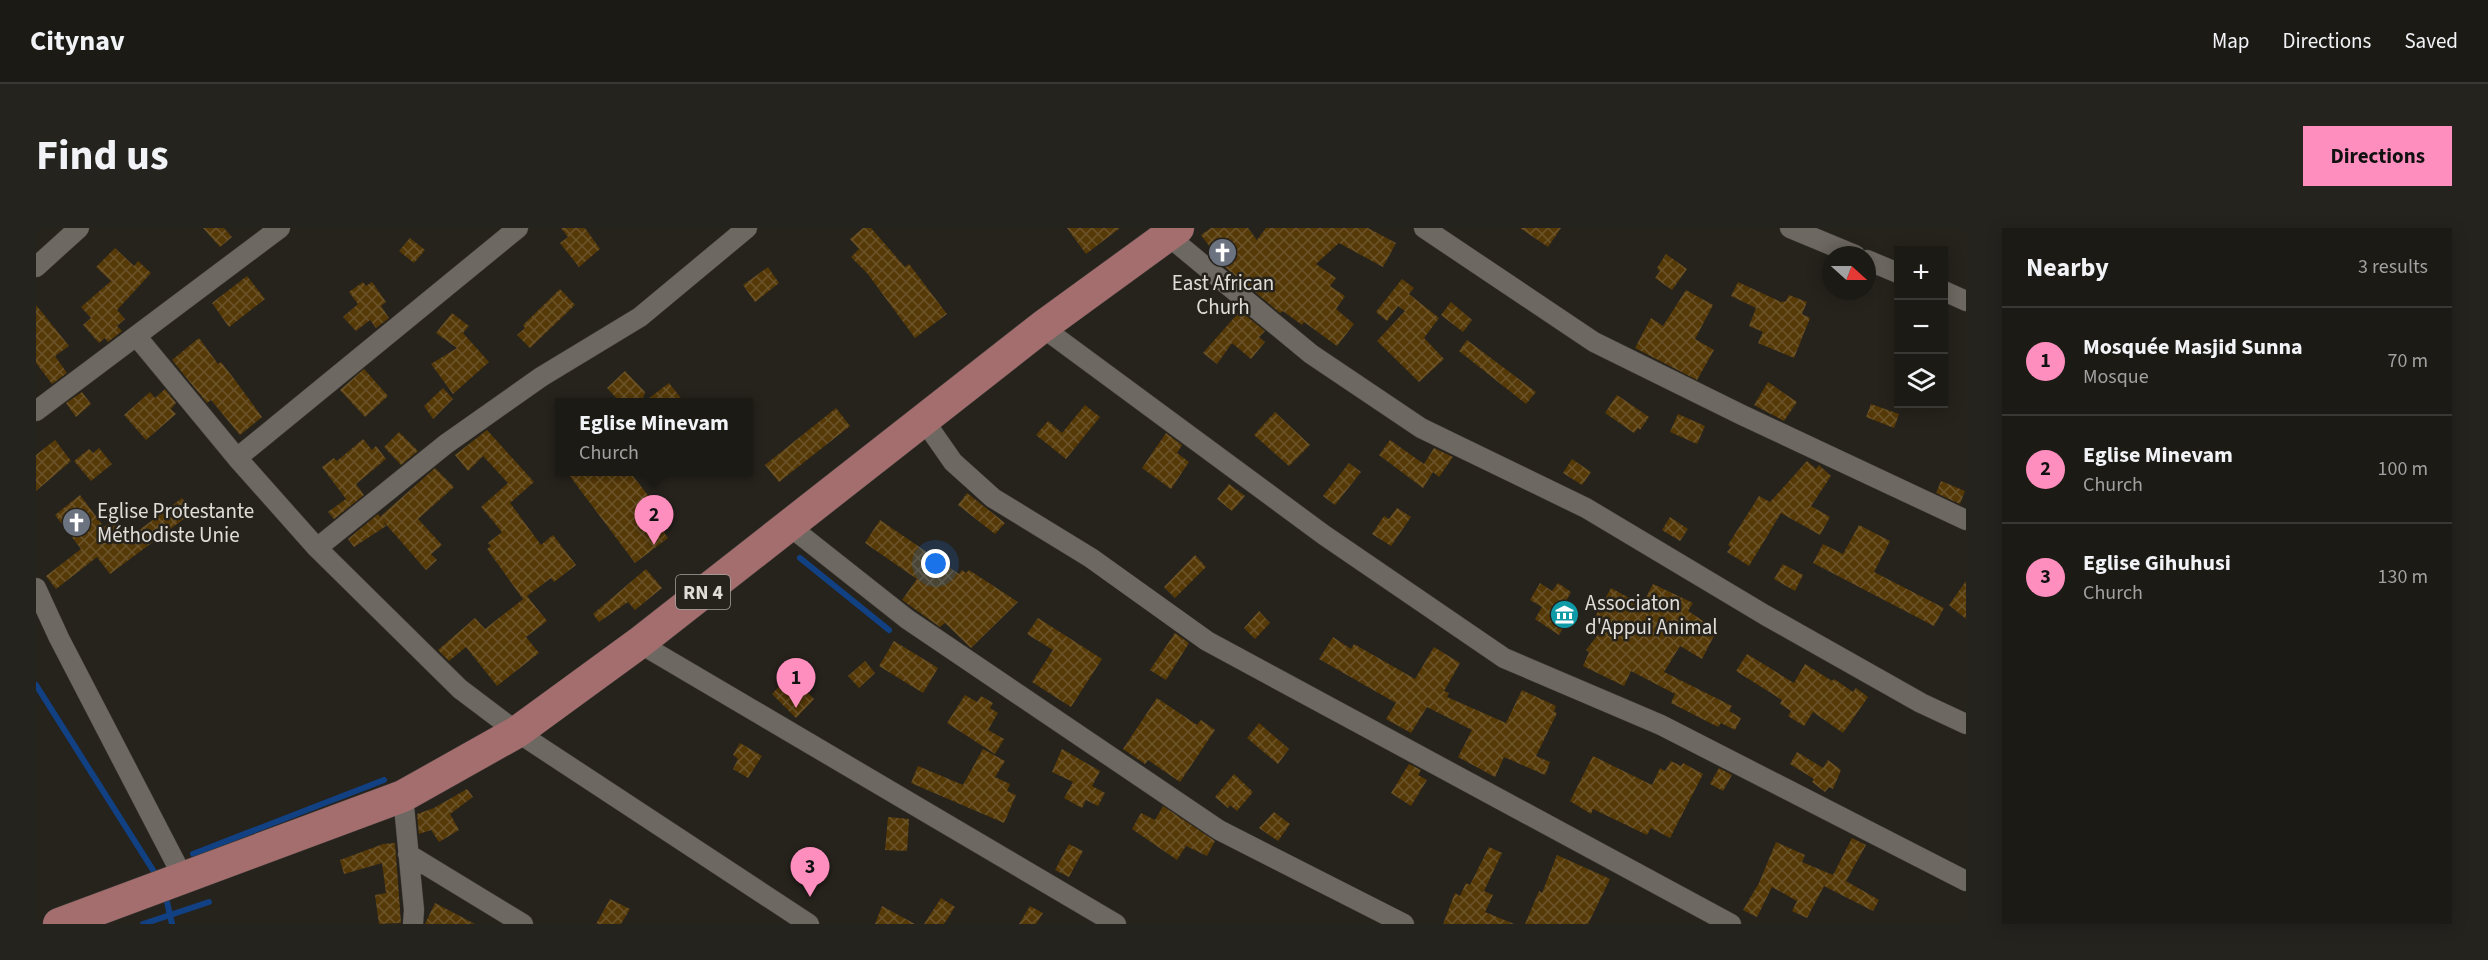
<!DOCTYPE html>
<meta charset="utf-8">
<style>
body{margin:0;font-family:"Source Sans 3",sans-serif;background:#25231e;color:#f1f3f6}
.controls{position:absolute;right:18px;top:18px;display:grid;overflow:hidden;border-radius:0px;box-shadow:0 3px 15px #0003}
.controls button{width:54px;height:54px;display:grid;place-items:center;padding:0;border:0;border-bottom:2px solid #3a3834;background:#1c1a15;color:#f1f3f6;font:30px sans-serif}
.compass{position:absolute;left:1786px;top:18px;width:54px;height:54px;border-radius:50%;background:#1c1a15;box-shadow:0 3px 15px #0003;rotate:111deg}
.you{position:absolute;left:900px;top:336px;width:21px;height:21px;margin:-15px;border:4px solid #fff;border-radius:50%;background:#1a73e8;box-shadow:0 0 0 9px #1a73e833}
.badge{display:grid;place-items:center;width:39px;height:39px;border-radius:50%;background:#fe8ebe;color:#111;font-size:20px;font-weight:700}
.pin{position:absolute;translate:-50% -50px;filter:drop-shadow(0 2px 3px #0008)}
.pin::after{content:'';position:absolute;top:32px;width:21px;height:18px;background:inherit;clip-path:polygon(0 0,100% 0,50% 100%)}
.popup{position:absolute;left:519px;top:170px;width:198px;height:78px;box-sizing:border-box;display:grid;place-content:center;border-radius:0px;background:#1c1a15;filter:drop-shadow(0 2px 4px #0005);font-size:20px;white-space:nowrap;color:#a0a1a0}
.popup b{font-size:22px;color:#f1f3f6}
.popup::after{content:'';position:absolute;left:50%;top:100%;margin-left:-12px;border:12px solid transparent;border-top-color:#1c1a15}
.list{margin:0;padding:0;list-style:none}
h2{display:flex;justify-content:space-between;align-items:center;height:78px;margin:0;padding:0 24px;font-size:26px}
h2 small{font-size:20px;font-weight:400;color:#a0a1a0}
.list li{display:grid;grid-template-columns:39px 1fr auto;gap:18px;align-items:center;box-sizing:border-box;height:108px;padding:0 24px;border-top:2px solid #3a3834}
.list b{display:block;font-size:22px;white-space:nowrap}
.list p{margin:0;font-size:20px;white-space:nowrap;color:#a0a1a0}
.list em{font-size:20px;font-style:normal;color:#a0a1a0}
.icon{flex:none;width:33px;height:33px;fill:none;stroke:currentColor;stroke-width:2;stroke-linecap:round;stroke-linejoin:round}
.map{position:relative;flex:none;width:1930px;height:696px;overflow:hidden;border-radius:0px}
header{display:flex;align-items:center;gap:36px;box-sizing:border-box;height:84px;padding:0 30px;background:#1c1a15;border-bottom:2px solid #3a3834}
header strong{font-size:28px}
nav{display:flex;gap:33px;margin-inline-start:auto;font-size:21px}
.intro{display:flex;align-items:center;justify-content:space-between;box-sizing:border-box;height:144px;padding:0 36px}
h1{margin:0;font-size:42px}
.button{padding:15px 27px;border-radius:0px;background:#fe8ebe;color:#111;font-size:21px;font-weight:700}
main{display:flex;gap:36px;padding:0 36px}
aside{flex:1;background:#1c1a15;border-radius:0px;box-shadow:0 3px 15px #0003}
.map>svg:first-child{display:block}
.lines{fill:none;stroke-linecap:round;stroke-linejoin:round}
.stream{stroke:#124183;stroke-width:6}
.building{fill:url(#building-cross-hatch)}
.street-casing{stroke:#413d39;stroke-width:21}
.primary-casing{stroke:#413d39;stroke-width:33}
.street{stroke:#6d6861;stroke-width:20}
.primary{stroke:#a46e6e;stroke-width:32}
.labels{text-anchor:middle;stroke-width:5;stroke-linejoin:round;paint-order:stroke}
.shield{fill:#26221c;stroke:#a8a5a0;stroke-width:1.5}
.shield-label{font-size:20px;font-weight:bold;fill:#e0ddd9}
.poi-label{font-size:21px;fill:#e0ddd9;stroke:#26221c;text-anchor:start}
</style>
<header>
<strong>Citynav</strong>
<nav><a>Map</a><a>Directions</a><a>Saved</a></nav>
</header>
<div class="intro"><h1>Find us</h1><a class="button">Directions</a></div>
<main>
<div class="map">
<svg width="1930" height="696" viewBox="0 0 1930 696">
<defs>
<pattern id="building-cross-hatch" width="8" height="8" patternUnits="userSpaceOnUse" patternTransform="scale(1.5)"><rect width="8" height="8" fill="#553907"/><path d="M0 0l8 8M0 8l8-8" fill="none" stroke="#6d552b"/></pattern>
</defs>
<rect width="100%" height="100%" fill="#26221c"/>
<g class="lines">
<path class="stream" d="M764 330 853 402
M0 457 122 650
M157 626 348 552
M129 665 136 696
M107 696 173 674"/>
</g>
<path class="building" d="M167 0H188L196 9 184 19Z
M525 0H549L564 21 543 39 524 15 532 9Z
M827 0H835L869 39 873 36 911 86 879 110 831 45 815 29 823 21 814 11Z
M1031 0H1084L1050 26Z
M1175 0H1212L1221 12 1230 0H1332L1360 15 1347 39 1303 15 1280 36 1300 50 1294 58 1309 68 1300 81 1318 96 1301 118 1268 94 1266 97 1247 83 1244 85 1189 39 1165 7Z
M1484 0H1525L1512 19Z
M374 10 389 22 378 35 363 23Z
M79 20 98 38 102 33 115 45 81 82 89 91 81 98 86 103 72 114 69 110 63 115 47 97 55 90 45 79 75 53 60 39Z
M1630 26 1651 41 1636 62 1619 50 1624 43 1621 40Z
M732 39 743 55 719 74 707 57Z
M211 48 229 71 193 99 176 75Z
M1366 51 1378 60 1373 66 1403 90 1388 110 1408 131 1383 154 1341 113 1369 83 1362 78 1351 93 1340 84Z
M327 54 330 58 336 54 350 74 345 78 353 90 340 100 334 92 320 103 307 89 322 76 313 64Z
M1702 54 1745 74 1750 73 1753 67 1771 74 1766 86 1774 90 1758 130 1722 115 1727 104 1713 98 1720 80 1695 68Z
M524 61 539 77 494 120 481 107 489 100 487 97Z
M1650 62 1677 77 1659 111 1678 122 1661 152 1599 120 1615 90 1627 98Z
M1415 74 1436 92 1427 104 1405 87Z
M0 77 33 118 19 128 31 145 16 156 0 135Z
M1204 83 1229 103 1223 109 1229 114 1215 131 1196 115 1181 136 1167 125Z
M416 85 433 98 427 105 453 134 417 166 395 136 421 120 400 105Z
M163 110 182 136 185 134 199 152 226 189 204 207 175 172 171 175 136 132Z
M1431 112 1500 164 1490 176 1423 123Z
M328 141 352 168 329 189 304 162Z
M589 143 609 164 606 174H584L571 160Z
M1732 154 1761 174 1748 193 1718 177Z
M633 155 648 174H608Z
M407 160 417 171 397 191 388 178Z
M129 161 140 175 135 181 140 186 110 212 88 187 114 164 119 170Z
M46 164 55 176 40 189 30 175Z
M1581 167 1613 189 1604 202 1602 200 1598 205 1569 185Z
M1835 176 1863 186 1858 200 1830 189Z
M1049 177 1064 189 1030 231 1000 207 1012 193 1026 205Z
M800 180 814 198 743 254 729 237Z
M1239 184 1274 217 1253 238 1218 207Z
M1642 186 1669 198 1661 216 1634 204Z
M451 202 498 254 474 275 505 317 517 307 540 337 518 354 515 350 487 371 451 321 455 318 452 315 466 304 445 279 472 255 447 228 432 243 419 227Z
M363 204 382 223 365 237 348 219Z
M1130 205 1146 217 1141 225 1153 234 1135 261 1106 240Z
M327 211 336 222 340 218 350 231 320 256 328 267 298 291 292 284 310 271 286 239 298 230 301 233Z
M19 212 35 233 0 263V227Z
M1354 212 1388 236 1398 220 1417 229 1403 249 1397 244 1387 260 1343 227Z
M63 220 76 236 55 253 38 233 53 221 57 225Z
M1536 231 1555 244 1546 257 1527 245Z
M1771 233 1780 241 1783 237 1795 248 1775 278 1794 289 1784 307 1745 285 1713 338 1691 324 1695 319 1692 317 1723 268 1734 274Z
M1313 235 1325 244 1299 277 1287 268Z
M399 240 418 259 382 291 406 317 395 326 401 332 390 342 347 293 350 298 318 319 312 311 342 286 344 289Z
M530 243H593L632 293 624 299 632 310 599 335Z
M1905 253 1929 263 1924 276 1900 265Z
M1193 256 1209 268 1196 283 1181 271Z
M931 265 969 295 959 306 922 277Z
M44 267 68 299 76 293 90 312 146 270 157 284 74 346 61 329 20 361 10 348 45 321 19 287Z
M1361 280 1375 289 1355 318 1336 306 1348 288 1353 291Z
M1634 289 1652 301 1644 313 1626 302Z
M844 292 923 346 926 342 930 345 933 342 982 374 935 420 909 395 904 399 866 372 881 351 829 315Z
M1823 297 1854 313 1838 344 1908 380 1898 398 1777 335 1787 316 1807 326Z
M1159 327 1170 339 1139 370 1128 359Z
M1747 336 1767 347 1759 363 1738 351Z
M610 341 626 360 599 382 592 374 563 394 557 386Z
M1930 353V391L1913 377Z
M1504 355 1516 363 1522 355 1535 364 1530 373 1540 379 1523 407 1499 391 1506 379 1494 372Z
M1617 356 1657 375 1652 383 1681 402 1666 431 1644 418 1628 444 1696 478 1693 483 1705 490 1699 502 1685 495 1682 499 1635 475 1639 466 1595 443 1588 458 1547 438 1553 424 1550 422 1571 395 1559 389 1575 360 1606 377Z
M491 368 511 393 490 409 503 425 461 458 430 419 413 433 402 422 439 390 449 401Z
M1223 383 1234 395 1219 411 1208 400Z
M1002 390 1066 431 1035 479 996 454 1017 422 991 406Z
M1139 405 1153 415 1130 452 1114 442Z
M1297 409 1315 421 1318 416 1379 451 1398 419 1424 435 1408 463 1413 465 1411 469 1470 495 1486 462 1520 478 1518 484 1521 485 1500 528 1514 534 1509 547 1468 529 1459 549 1422 529 1436 502 1391 479 1375 505 1350 491 1360 475 1283 431Z
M858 413 902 440 887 465 843 438Z
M1711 426 1758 455 1769 436 1796 453 1798 451 1817 464 1820 460 1832 469 1807 505 1777 484 1768 498 1752 488 1755 483 1744 476 1746 472 1700 443Z
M829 433 839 445 823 460 812 448Z
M754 447 778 471 760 490 736 466Z
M929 467 941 474 945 468 957 475 954 480 962 485 952 502 968 511 959 526 911 495Z
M1121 470 1161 497 1165 492 1179 502 1144 554 1112 532 1109 536 1087 521Z
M1223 495 1253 521 1242 536 1211 510Z
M704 515 726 528 712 550 697 541 702 531 697 527Z
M947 521 969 533 959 549 974 556 971 563 980 567 968 595 875 555 882 538 927 557Z
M1026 521 1064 543 1056 558 1069 565 1062 578 1050 572 1046 580 1028 570 1037 554 1016 544Z
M1761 524 1787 540 1792 532 1805 542 1797 561 1793 559 1789 564 1776 554 1778 551 1754 536Z
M1557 528 1616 557 1624 540 1629 543 1635 533 1645 538 1647 535 1667 546 1634 610 1615 600 1611 607 1557 581 1555 586 1534 573Z
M1373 536 1385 542 1382 547 1391 552 1375 578 1355 565Z
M1683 540 1696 547 1687 563 1674 556Z
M1198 546 1217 564 1201 583 1194 577 1192 580 1179 569Z
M431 561 437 569 414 586 423 602 403 614 395 602 383 606 381 586 398 580Z
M1127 578 1179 613 1171 628 1150 618 1141 632 1096 601 1105 585 1119 592Z
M1238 584 1254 596 1242 613 1223 600Z
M852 589 873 591 871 623 849 622Z
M1816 610 1830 617 1810 653 1843 672 1837 683 1788 658 1771 690 1756 683 1761 673 1736 659 1721 689 1707 682 1723 655 1740 614 1769 627 1766 634 1797 647Z
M359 615 365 695 343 696 339 667 350 665 346 635 308 646 304 632 347 616Z
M1033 616 1047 623 1033 649 1019 642Z
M1453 619 1466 625 1448 663 1457 667 1449 684 1478 696H1407L1419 665 1424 668 1430 655 1434 657Z
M1521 627 1574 651 1552 696H1489L1503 663 1506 665Z
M905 670 919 679 908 696H888Z
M574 671 594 681 585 696H560Z
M399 675 439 696H389Z
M846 678 879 696H839Z
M994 678 1007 685 1000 696H983Z"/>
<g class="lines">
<defs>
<path id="street" d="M1388 0 1558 114 1706 187 1930 292
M1754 0 1819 27
M1131 7 1275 126 1385 200 1550 280 1729 387 1885 475 1930 496
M1831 32 1862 45
M0 39 43 0
M1908 63 1930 73
M1006 99 1288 307 1468 430 1625 497 1930 653
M101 109 201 230 281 320 424 461 481 504 773 696
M0 183 244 0
M887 191 917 234 957 270 1055 330 1171 413 1695 696
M201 230 482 0
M752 297 871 391 1183 602 1368 696
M281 320 410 216 505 149 604 89 711 0
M0 360 23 410 148 651
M603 415 1080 696
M367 568 378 682 377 696
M372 626 487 696"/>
<path id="primary" d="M23 696 367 568 481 504 603 415 1006 99 1142 0"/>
</defs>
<use href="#street" class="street-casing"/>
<use href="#primary" class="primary-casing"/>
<use href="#street" class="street"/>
<use href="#primary" class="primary"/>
</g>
<defs>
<symbol id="church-disc" viewBox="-11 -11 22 22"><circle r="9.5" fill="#6b7280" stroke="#26221c"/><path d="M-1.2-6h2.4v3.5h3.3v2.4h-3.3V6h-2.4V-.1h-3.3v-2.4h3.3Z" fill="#fff"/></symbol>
<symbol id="museum-disc" viewBox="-11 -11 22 22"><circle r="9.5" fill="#0f9aa8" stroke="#26221c"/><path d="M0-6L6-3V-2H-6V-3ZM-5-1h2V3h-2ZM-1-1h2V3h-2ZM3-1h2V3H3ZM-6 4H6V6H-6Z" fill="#fff"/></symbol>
</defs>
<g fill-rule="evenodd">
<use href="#church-disc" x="1170" y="8" width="33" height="33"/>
<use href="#church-disc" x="24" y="278" width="33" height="33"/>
<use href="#museum-disc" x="1512" y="370" width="33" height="33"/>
</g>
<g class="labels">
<rect class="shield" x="640" y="347" width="54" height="34" rx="4.5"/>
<g class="shield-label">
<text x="667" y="371">RN 4</text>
</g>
<g class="poi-label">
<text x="1187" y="62" text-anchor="middle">East African<tspan x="1187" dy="24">Churh</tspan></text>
<text x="61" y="290">Eglise Protestante<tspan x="61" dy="24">Méthodiste Unie</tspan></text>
<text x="1549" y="382">Associaton<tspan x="1549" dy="24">d'Appui Animal</tspan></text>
</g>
</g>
</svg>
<div class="controls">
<button>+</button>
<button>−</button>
<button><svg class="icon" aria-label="layers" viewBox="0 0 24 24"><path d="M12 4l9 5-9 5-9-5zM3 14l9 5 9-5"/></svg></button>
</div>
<svg class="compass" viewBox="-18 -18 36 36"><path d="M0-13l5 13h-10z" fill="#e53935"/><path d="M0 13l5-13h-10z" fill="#a0a1a0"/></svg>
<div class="you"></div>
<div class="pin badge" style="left:760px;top:480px">1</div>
<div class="pin badge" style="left:618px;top:317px">2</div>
<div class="popup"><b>Eglise Minevam</b>Church</div>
<div class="pin badge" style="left:774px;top:669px">3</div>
</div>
<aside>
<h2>Nearby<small>3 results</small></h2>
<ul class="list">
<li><span class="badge">1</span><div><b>Mosquée Masjid Sunna</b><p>Mosque</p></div><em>70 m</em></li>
<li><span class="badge">2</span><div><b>Eglise Minevam</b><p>Church</p></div><em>100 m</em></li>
<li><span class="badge">3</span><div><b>Eglise Gihuhusi</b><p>Church</p></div><em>130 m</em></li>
</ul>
</aside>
</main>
